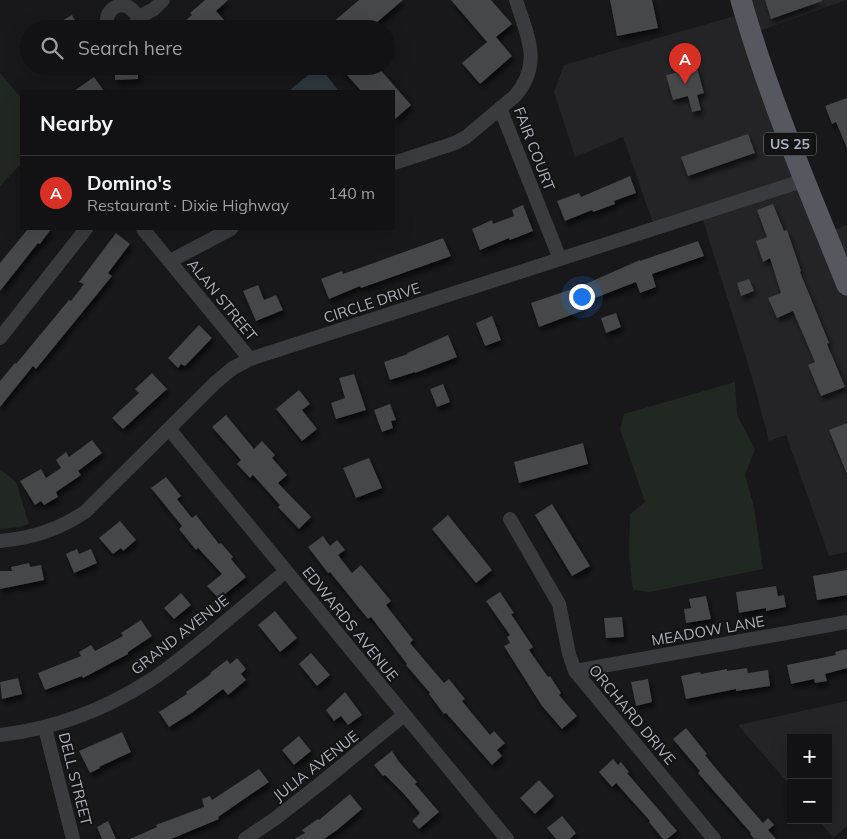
<!DOCTYPE html>
<meta charset="utf-8">
<style>
body{margin:0;font-family:Mulish,sans-serif;background:#1f2022;color:#f1f3f6}
.controls{position:absolute;right:15px;bottom:15px;display:grid;overflow:hidden;border-radius:0px;box-shadow:0 5px 20px #0002}
.controls button{width:45px;height:45px;display:grid;place-items:center;padding:0;border:0;border-bottom:1px solid #313234;background:#121214;color:#f1f3f6;font:25px sans-serif}
.you{position:absolute;left:581px;top:296px;width:18px;height:18px;margin:-12px;border:4px solid #fff;border-radius:50%;background:#1a73e8;box-shadow:0 0 0 8px #1a73e833}
.badge{display:grid;place-items:center;width:32px;height:32px;border-radius:50%;background:#d93025;color:#fff;font-size:16px;font-weight:700}
.pin{position:absolute;translate:-50% -41px;filter:drop-shadow(0 1px 2px #0008)}
.pin::after{content:'';position:absolute;top:26px;width:18px;height:15px;background:inherit;clip-path:polygon(0 0,100% 0,50% 100%)}
.list{margin:0;padding:0;list-style:none}
h2{display:flex;justify-content:space-between;align-items:center;height:65px;margin:0;padding:0 20px;font-size:21px}
h2 small{font-size:16px;font-weight:400;color:#9c9ea0}
.list li{display:grid;grid-template-columns:32px 1fr auto;gap:15px;align-items:center;box-sizing:border-box;height:75px;padding:0 20px;border-top:1px solid #313234}
.list b{display:block;font-size:19px;white-space:nowrap}
.list p{margin:0;font-size:16px;white-space:nowrap;color:#9c9ea0}
.list em{font-size:16px;font-style:normal;color:#9c9ea0}
.icon{flex:none;width:28px;height:28px;fill:none;stroke:currentColor;stroke-width:2;stroke-linecap:round;stroke-linejoin:round}
.map{position:relative;flex:none;width:847px;height:839px;overflow:hidden}
.search{position:absolute;background:#121214;box-shadow:0 5px 20px #0002;left:20px;top:20px;width:375px;height:55px;display:flex;align-items:center;gap:12px;box-sizing:border-box;padding:0 18px;border-radius:28px;color:#9c9ea0;font-size:19px}
.panel{position:absolute;background:#121214;box-shadow:0 5px 20px #0002;left:20px;top:90px;width:375px;height:140px;border-radius:0px}
.map>svg:first-child{display:block}
.built{fill:#242427}
.green{fill:#202821}
.water{fill:#2e383e}
.building{fill:#45464a;filter:url(#shadow)}
.lines{fill:none;stroke-linecap:round;stroke-linejoin:round}
.street{stroke:#393b3f;stroke-width:14}
.primary{stroke:#55585e;stroke-width:21}
.labels{text-anchor:middle;stroke-width:4;stroke-linejoin:round;paint-order:stroke}
.shield{fill:#131315;stroke:#7d8188;stroke-width:1}
.shield-label{font-size:14px;font-weight:bold;fill:#abb0ba}
.street-label{font-size:15px;fill:#abb0ba;stroke:#131315}
</style>
<div class="map">
<svg width="847" height="839" viewBox="0 0 847 839">
<defs>
<filter id="shadow"><feDropShadow dx="2.5" dy="4.5" stdDeviation="2.5" flood-color="#0009"/></filter>
</defs>
<rect width="100%" height="100%" fill="#18181a"/>
<path class="built" d="M741 0H847L751 34 826 233 847 225V552L829 556 786 435 769 441 752 377 701 214 655 229 623 137 575 157 554 92 564 65 745 13Z
M847 701V826L833 838 819 820H828V738H791V787L738 725Z"/>
<path class="green" d="M0 73 21 98V164L0 186Z
M735 382 737 415 755 449 745 475 754 507 763 569 650 592 633 590 629 556 630 514 645 502 620 429 624 414Z
M0 469 16 482 29 524 20 527 0 529Z"/>
<path class="water" d="M319 66 339 91H291L290 90Z"/>
<path class="building" d="M205 0H228L216 11 226 22 218 29H176L192 15 190 13Z
M359 0H403L369 29H325Z
M451 0H491L512 24 496 37 512 56 480 84 462 63 487 42Z
M610 0H652L658 28 617 36Z
M765 0H822V1L771 19Z
M72 15 80 29H48Z
M115 66H138V79L115 80Z
M339 66H377L411 105 394 120V91H361Z
M697 68 704 93 697 95 701 110 692 112 688 96 673 100 666 75Z
M94 77 104 91H74Z
M847 98V148L836 122 832 124 825 106Z
M748 134 755 153 688 176 681 157Z
M630 176 636 193 614 201 615 204 593 212 592 210 565 221 557 201 579 193 581 197Z
M773 204 784 231 787 230 801 271 800 272 829 343 827 344 845 387 821 396 808 365 815 362 793 311 777 318 768 298 781 293 770 258 763 262 756 241 767 237 757 210Z
M523 205 533 231 510 240 509 238 480 250 472 229 492 220 493 224 514 216 512 210Z
M28 229H51L40 244 38 243 0 291V263Z
M116 233 130 244 108 273 112 276 36 369 33 366 0 407V381L15 363 16 364 69 300 71 301 84 284 79 282Z
M443 238 451 256 361 288 360 286 329 299 321 279 342 271 343 274Z
M698 241 704 256 652 274 656 287 640 293 636 282 582 303 584 310 539 327 531 303 581 286 640 260V261Z
M749 279 754 291 741 296 737 283Z
M258 285 264 300 276 295 283 310 256 321 243 291Z
M616 313 621 327 606 333 601 318Z
M492 316 501 340 485 346 476 323Z
M199 325 212 338 185 366 181 364 178 368 168 358Z
M448 335 457 357 415 373V372L390 380 384 362 408 354 407 353Z
M152 373 167 389 123 429 112 418 139 393 135 389Z
M354 374 366 410 336 419 331 403 345 398 339 378Z
M443 384 450 402 437 407 430 389Z
M299 390 310 404 302 410 317 429 302 441 276 409Z
M390 404 396 420 391 421 393 428 382 432 374 410Z
M226 415 254 449 262 441 275 455 272 458 287 475 278 483 311 517 299 529 278 507 280 505 253 475 250 478 237 464 241 460 212 427Z
M847 423V474L829 430Z
M92 440 102 453 78 471 81 475 56 492 58 497 44 505 41 501 35 505 20 481 41 469 46 478 61 468 56 460 66 452 69 457Z
M583 443 588 464 519 483 514 462Z
M369 458 382 488 356 498 343 468Z
M166 477 181 496 177 499 192 518 196 515 219 544 221 543 233 557 231 559 246 577 219 599 207 586 222 574 198 548 196 550 179 529 182 526 151 488Z
M552 504 590 566 572 576 535 515Z
M448 515 492 570 476 583 432 529Z
M120 521 136 540 123 551 121 548 113 554 99 538Z
M323 536 330 546 337 540 345 550 338 555 352 573 361 565 391 601 386 605 413 640 410 643 444 683 449 679 465 699 462 701 490 735 494 731 505 743 497 750 502 756 492 765 446 713 444 714 429 694 430 693 406 665 407 664 371 617 368 619 330 572 328 573 308 547Z
M77 549 79 554 91 549 97 563 74 573 66 554Z
M29 563 30 567 41 565 44 580 0 589V571H12L11 567Z
M847 570V595L817 600 813 576Z
M776 586 778 596 784 595 786 607 766 611V608L739 613 736 592Z
M500 592 514 613 511 614 533 647 529 650 548 677 550 676 561 693 559 695 577 716 562 729 542 706 504 646 510 643 507 637 510 635 486 601Z
M181 593 191 605 174 619 164 608Z
M706 596 711 619 686 623 684 609 691 608 689 599Z
M275 611 297 638 280 652 258 625Z
M622 617 624 637 606 638 604 618Z
M141 620 152 636 128 652V654L83 678 82 676 45 690 38 673 81 656 79 652 91 645 95 651 123 636 121 633Z
M847 649V668L825 674 827 681 815 683 814 679 791 684 787 665 836 655 835 652Z
M311 653 330 675 317 686 299 664Z
M237 658 246 669 241 674 246 680 228 695 223 689 193 712 169 727 159 712 187 694 186 692 211 674 210 673 227 660 230 664Z
M747 668 748 673 768 670 770 686 736 691V689L686 699 681 676 700 672 701 674 727 669V671Z
M18 678 22 694 2 699 0 682Z
M648 679 652 702 636 706 631 682Z
M345 692 362 715 348 725 341 716 334 721 326 710Z
M686 728 707 754 705 755 723 777 763 823 768 818 774 825 768 830 776 839H754L750 834 751 833 698 773 700 771 673 739Z
M122 732 131 752 99 767 100 768 90 773 79 751Z
M299 736 311 751 294 765 282 750Z
M392 751 400 763 417 782 415 784 439 812 419 829 412 821 420 813 404 794 385 775 383 776 374 765Z
M613 759 618 765 621 762 629 772 627 773 677 831 667 839H663L649 822 650 821 616 783 612 787 599 772Z
M259 769 269 782 218 817 219 819 171 839H130L157 827 156 825 204 807 202 799 210 796 212 800Z
M539 780 554 796 535 814 520 798Z
M350 794 362 809 337 830 324 839H294L305 833 302 830 318 819 319 820Z
M562 816 576 833 570 839H556L547 828Z
M108 821 116 839H102L97 827Z"/>
<g class="lines">
<path class="street" d="M109 29C102 17 113 2 126 6 132 8 135 13 139 17
M133 29 139 17 154 9 163 0
M500 108 560 259
M394 163 455 143 466 137 515 96C543 64 527 35 516 0
M143 229 250 359
M170 261 231 229
M0 338 86 229
M169 429 507 839
M510 519 559 604 569 654 575 671 714 839
M0 541C32 538 58 530 85 512L216 382 233 368 250 359 805 180
M575 671 847 622
M45 728 73 839
M0 735C53 729 104 710 149 681 170 668 188 652 207 637 233 615 260 593 286 571
M245 839 276 818 321 783 404 715"/>
<path class="primary" d="M741 0C769 98 809 191 847 285"/>
</g>
<g class="labels">
<rect class="shield" x="764" y="132.5" width="52" height="23" rx="4"/>
<g class="shield-label">
<text x="790" y="149">US 25</text>
</g>
<g class="street-label">
<text transform="translate(534 149) rotate(69)" y="5">FAIR COURT</text>
<text transform="translate(222 300) rotate(51)" y="5">ALAN STREET</text>
<text transform="translate(372 303) rotate(-18)" y="5">CIRCLE DRIVE</text>
<text transform="translate(350 624) rotate(51)" y="5">EDWARDS AVENUE</text>
<text transform="translate(708 631) rotate(-10)" y="5">MEADOW LANE</text>
<text transform="translate(180 635) rotate(-38)" y="5">GRAND AVENUE</text>
<text transform="translate(632 715) rotate(50)" y="5">ORCHARD DRIVE</text>
<text transform="translate(316 766) rotate(-38)" y="5">JULIA AVENUE</text>
<text transform="translate(75 779) rotate(76)" y="5">DELL STREET</text>
</g>
</g>
</svg>
<div class="controls">
<button>+</button>
<button>−</button>
</div>
<div class="you"></div>
<div class="pin badge" style="left:685px;top:84px">A</div>
<div class="search"><svg class="icon" aria-label="search" viewBox="0 0 24 24"><circle cx="10" cy="10" r="6"/><path d="M15 15l6 6"/></svg>Search here</div>
<section class="panel">
<h2>Nearby<small></small></h2>
<ul class="list">
<li><span class="badge">A</span><div><b>Domino's</b><p>Restaurant · Dixie Highway</p></div><em>140 m</em></li>
</ul>
</section>
</div>
